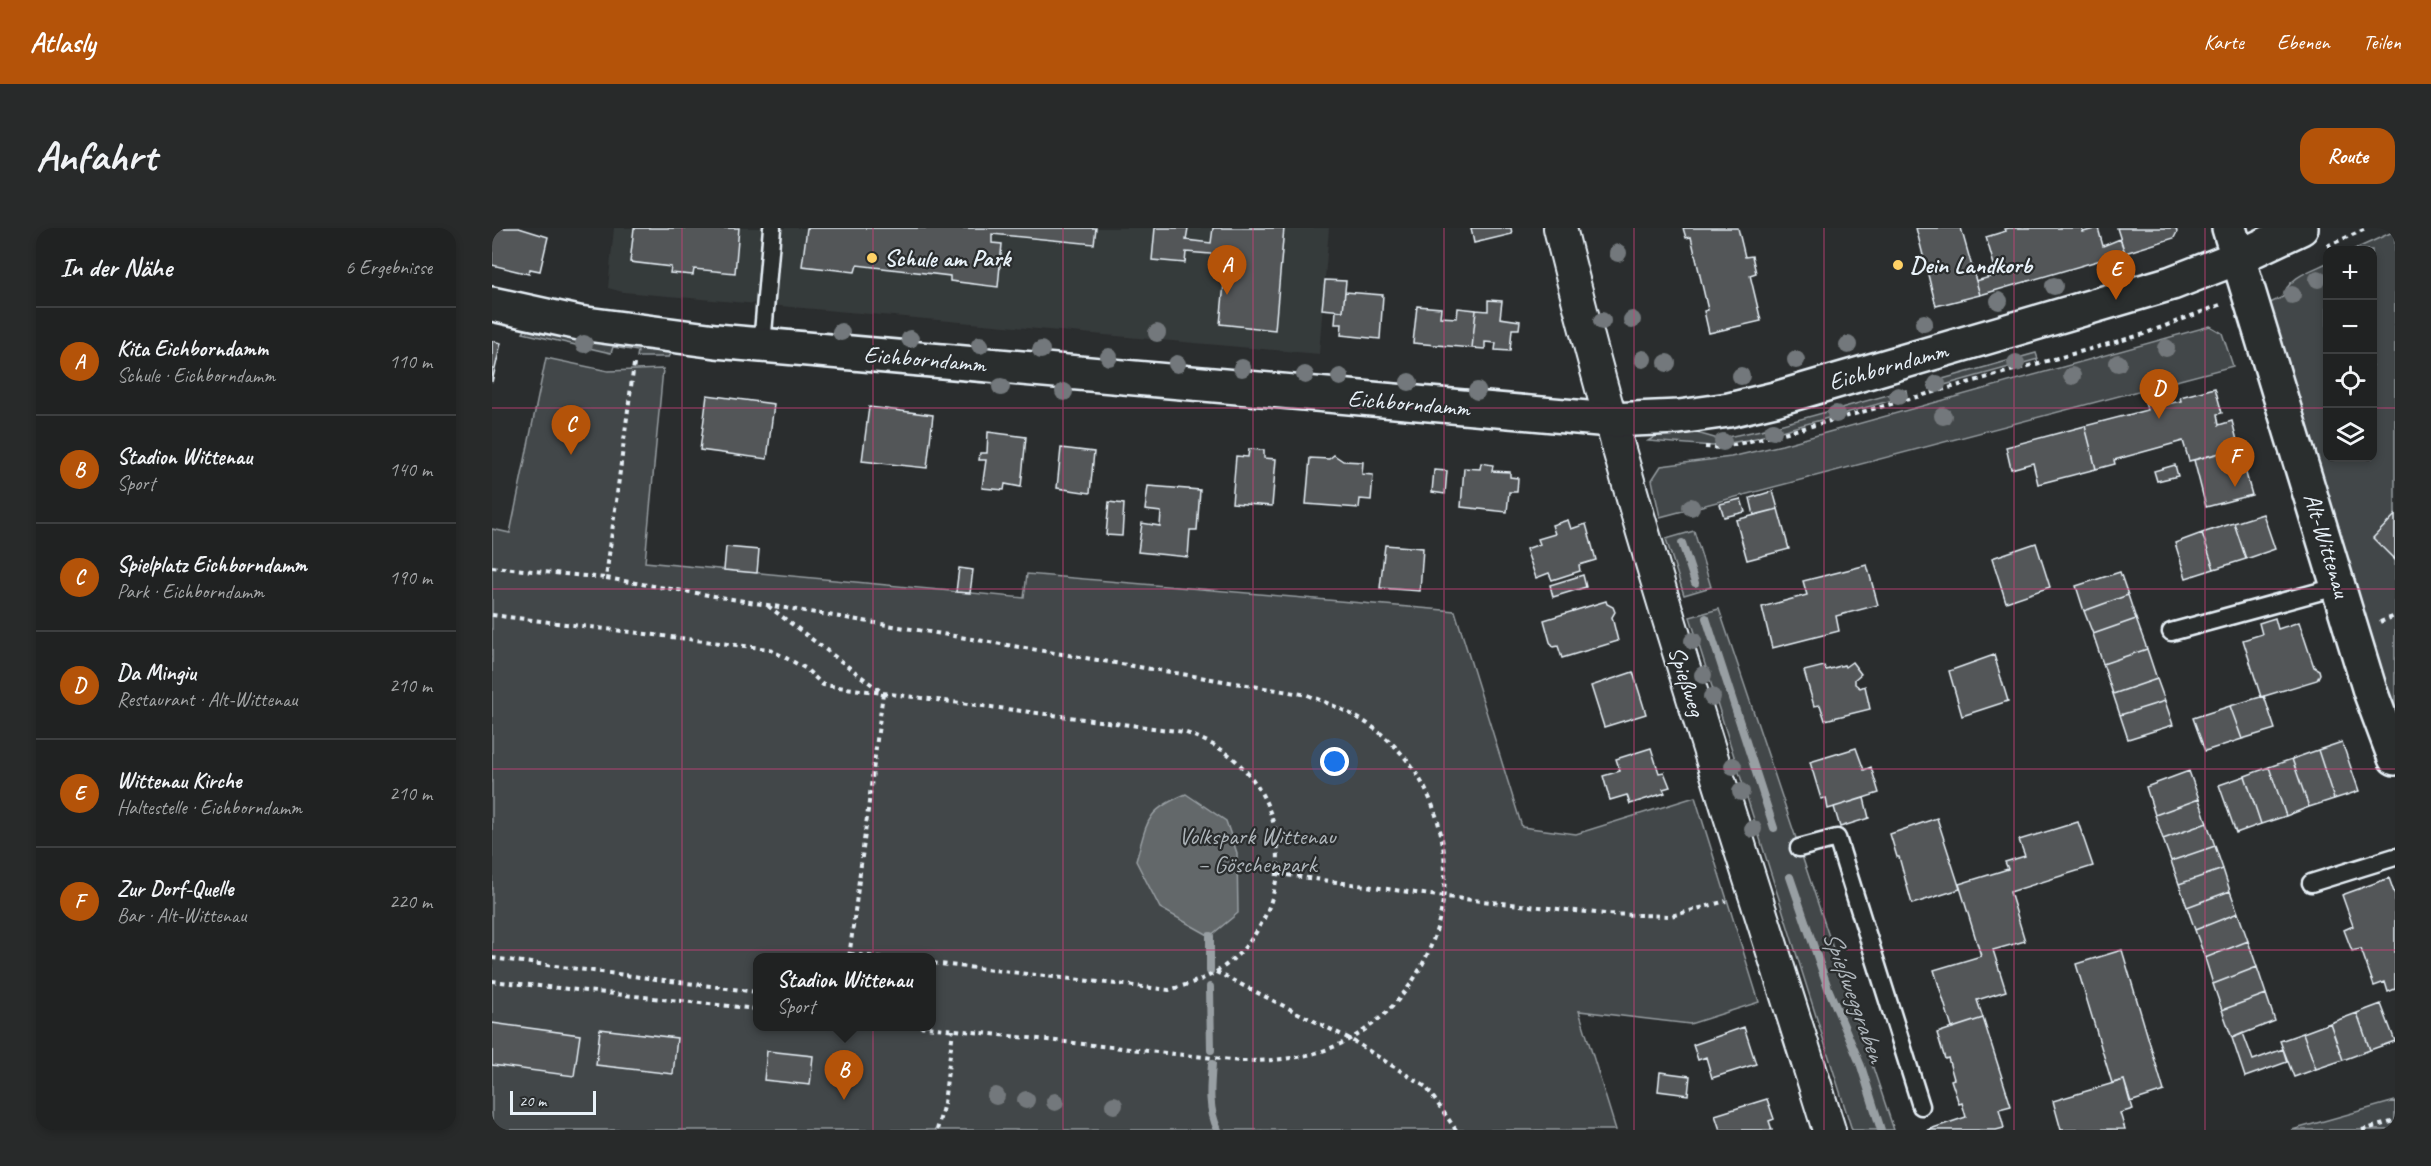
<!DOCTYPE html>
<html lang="de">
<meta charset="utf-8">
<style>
body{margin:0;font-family:Caveat,sans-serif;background:#282a2a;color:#f1f3f6}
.controls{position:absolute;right:18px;top:18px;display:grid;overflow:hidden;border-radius:12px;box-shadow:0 3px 9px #0003}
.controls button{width:54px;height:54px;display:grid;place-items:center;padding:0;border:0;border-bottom:2px solid #3d3f40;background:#202222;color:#f1f3f6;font:30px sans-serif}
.scale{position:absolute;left:18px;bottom:15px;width:86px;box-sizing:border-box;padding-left:6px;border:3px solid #e8f1f8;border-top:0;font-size:16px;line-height:21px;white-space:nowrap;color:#e8f1f8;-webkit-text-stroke:4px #2a2d2e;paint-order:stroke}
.you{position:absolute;left:843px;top:534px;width:21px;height:21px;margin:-15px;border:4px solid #fff;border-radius:50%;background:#1a73e8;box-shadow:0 0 0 9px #1a73e833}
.badge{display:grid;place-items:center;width:39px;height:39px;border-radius:50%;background:#b45309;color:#fff;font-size:20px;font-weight:700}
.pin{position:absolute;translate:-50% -50px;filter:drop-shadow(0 2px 3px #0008)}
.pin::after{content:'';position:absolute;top:32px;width:21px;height:18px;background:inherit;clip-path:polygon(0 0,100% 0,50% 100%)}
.popup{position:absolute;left:261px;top:725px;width:183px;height:78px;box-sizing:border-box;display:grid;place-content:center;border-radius:12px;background:#202222;filter:drop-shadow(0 2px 4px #0005);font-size:20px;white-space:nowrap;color:#a2a4a5}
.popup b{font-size:22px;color:#f1f3f6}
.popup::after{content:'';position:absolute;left:50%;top:100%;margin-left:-12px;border:12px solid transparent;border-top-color:#202222}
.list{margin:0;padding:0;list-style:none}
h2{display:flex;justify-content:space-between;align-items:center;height:78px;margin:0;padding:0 24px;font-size:26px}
h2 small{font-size:20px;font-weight:400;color:#a2a4a5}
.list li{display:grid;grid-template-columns:39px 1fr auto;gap:18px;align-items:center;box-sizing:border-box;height:108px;padding:0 24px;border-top:2px solid #3d3f40}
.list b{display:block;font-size:22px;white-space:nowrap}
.list p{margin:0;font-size:20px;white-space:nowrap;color:#a2a4a5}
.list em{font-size:20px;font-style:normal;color:#a2a4a5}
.icon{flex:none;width:33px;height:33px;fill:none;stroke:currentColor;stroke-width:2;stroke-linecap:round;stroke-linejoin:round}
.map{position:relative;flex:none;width:1903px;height:902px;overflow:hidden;border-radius:18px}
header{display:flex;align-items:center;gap:36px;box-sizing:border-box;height:84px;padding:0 30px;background:#b45309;color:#fff}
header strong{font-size:28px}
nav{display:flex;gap:33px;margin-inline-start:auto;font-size:21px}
.intro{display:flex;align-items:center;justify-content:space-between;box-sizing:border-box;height:144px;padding:0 36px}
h1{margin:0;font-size:42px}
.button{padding:15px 27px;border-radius:18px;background:#b45309;color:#fff;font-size:21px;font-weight:700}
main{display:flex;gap:36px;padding:0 36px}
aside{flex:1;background:#202222;border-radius:18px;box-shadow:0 3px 9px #0003}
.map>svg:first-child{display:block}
.built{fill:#363a3b}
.green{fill:#424648;stroke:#959ca0;stroke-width:1.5;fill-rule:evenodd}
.water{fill:#63686b;stroke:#989fa3;stroke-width:1.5}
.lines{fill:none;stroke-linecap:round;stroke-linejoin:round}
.stream{stroke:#989fa3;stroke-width:8}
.building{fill:#535759;stroke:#e8f1f8;stroke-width:1.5}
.service-casing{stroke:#e8f1f8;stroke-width:21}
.minor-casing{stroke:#e8f1f8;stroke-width:36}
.secondary-casing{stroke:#e8f1f8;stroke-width:38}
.path{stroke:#e8f1f8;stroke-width:4;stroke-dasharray:4.5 4.5;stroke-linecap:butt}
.service{stroke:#2a2d2e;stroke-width:16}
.minor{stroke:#2a2d2e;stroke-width:32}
.secondary{stroke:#2a2d2e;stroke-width:33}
.tree{fill:#73787b}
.grid{fill:none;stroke:#ca437a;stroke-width:1.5;stroke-opacity:0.55}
.poi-dot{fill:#ffd166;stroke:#2a2d2e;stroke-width:2}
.labels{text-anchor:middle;stroke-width:4.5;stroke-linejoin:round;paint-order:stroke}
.poi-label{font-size:24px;font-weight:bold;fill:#e8f1f8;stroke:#2a2d2e;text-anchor:start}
.street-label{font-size:24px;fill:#e8f1f8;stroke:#2a2d2e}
.park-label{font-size:24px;fill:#aeb5ba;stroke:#2a2d2e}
.water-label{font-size:26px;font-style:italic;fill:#acb3b9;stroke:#2a2d2e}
</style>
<header>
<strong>Atlasly</strong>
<nav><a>Karte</a><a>Ebenen</a><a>Teilen</a></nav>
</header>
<div class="intro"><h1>Anfahrt</h1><a class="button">Route</a></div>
<main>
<aside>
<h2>In der Nähe<small>6 Ergebnisse</small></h2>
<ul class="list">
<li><span class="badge">A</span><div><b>Kita Eichborndamm</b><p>Schule · Eichborndamm</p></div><em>110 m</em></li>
<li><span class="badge">B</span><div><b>Stadion Wittenau</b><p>Sport</p></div><em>140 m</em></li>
<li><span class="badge">C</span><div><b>Spielplatz Eichborndamm</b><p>Park · Eichborndamm</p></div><em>190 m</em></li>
<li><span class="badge">D</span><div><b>Da Mingiu</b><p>Restaurant · Alt-Wittenau</p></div><em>210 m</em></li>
<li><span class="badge">E</span><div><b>Wittenau Kirche</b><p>Haltestelle · Eichborndamm</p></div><em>210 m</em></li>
<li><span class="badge">F</span><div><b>Zur Dorf-Quelle</b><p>Bar · Alt-Wittenau</p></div><em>220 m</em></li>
</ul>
</aside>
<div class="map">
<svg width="1903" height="902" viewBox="0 0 1903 902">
<rect width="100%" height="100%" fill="#2a2d2e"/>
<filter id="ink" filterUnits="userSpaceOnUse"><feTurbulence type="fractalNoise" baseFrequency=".0167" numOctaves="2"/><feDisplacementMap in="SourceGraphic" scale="12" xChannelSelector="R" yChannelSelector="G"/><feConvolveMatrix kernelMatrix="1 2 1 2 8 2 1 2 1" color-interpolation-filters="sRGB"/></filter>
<g filter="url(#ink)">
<path class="built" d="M122 0H837L827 126 131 64 116 60Z"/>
<path class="green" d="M1903 3V485L1881 423 1776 76 1791 69C1796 49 1818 43 1835 35L1836 230H1880V22H1861Z
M1718 98 1730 105 1741 138 1168 289 1160 252 1169 238 1239 229 1290 217Z
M35 99 181 123 177 129H145L146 123 121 119 119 125 31 105Z
M1544 125 1546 131 1438 161 1436 155Z
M54 130 116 143 171 141 153 334 532 370 535 346 963 383 1030 599 1084 606 1203 569 1267 774 1198 796 1087 783 1124 902H0V301L18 305ZM265 730H439V798H265Z
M1414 162 1415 168 1260 211 1221 218 1156 213 1167 206 1198 203 1226 211 1269 202Z
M1202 303 1219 359 1192 367 1174 311Z
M1227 381 1402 902H1360L1198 389Z
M1903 873V900L1897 902H1800Z"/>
<path class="water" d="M694 566 734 593 745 625 746 685 718 708 668 680 644 633C656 592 653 583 694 566Z"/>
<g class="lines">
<path class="stream" d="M1190 315 1203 355
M1214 390 1282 600
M1298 649 1336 760 1369 838 1389 902
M718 743V708
M718 759 719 822
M720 836C718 860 716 881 726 902"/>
</g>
<path class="building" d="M0 0H27L56 9 48 43 38 41 37 46 0 37Z
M142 0H247L243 45 202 41 201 47 178 45 179 39 138 34Z
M315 0H604L602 16 500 6V15L510 16 506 59 458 53V48L365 37 363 44 310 38Z
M663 0H696L694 12 719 15 721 0H792L783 102 728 96 734 36H731V27L694 24 693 35 660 32Z
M979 0H1019L1020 6 982 15Z
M1191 0H1246L1253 29 1260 28 1264 45 1258 47 1269 93 1217 105 1212 83 1216 82 1199 9 1194 10Z
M1424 0H1469L1488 67 1444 78Z
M1517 0H1590L1591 4 1606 0 1611 18 1628 11 1633 25 1488 67 1484 53 1505 47 1494 9 1514 3 1513 1Z
M1625 0H1684L1685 4 1682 10 1633 25Z
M833 52 854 53 851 83 830 81Z
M853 64 891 67 888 111 849 107 850 96H843L844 83H851Z
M996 72 1010 73 1008 90 1028 93 1027 101H1020L1018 123 1003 122 1004 115 993 114V121L980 120 984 82 996 83Z
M925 78 949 80 948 89 965 90 966 80 984 82 980 120 921 115Z
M0 113 9 115 0 154Z
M1723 160 1730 185 1725 186 1727 197 1740 193 1747 220 1697 233 1691 213 1622 232 1623 236 1604 241 1593 198 1655 182 1653 174 1673 169 1675 176 1689 173 1688 169Z
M215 167 282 176 275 231 208 222Z
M377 179 441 187 435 240 370 233Z
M1593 198 1604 241 1546 256 1541 235 1519 241 1514 219Z
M496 204 534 209 529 259 513 256 512 262 490 260 494 232H487L488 225H495Z
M569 220 602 224 598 265 565 260Z
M1747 220 1760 267 1714 279 1702 232Z
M757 221 772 222V230L784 231 780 278 740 275 744 228 756 229Z
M842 227 851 233 871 234 870 246 881 247 879 272 868 271 867 280 814 276 818 230 837 231Z
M989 235 1001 237 1000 243 1018 244V249L1026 250 1025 264H1017L1015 284 969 279 972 240 988 241Z
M1683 237 1686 248 1665 253 1662 243Z
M942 242 955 243 953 266 940 264Z
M656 258 708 262 705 302H698L696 329 646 324 650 295 668 298 669 284 653 282Z
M1281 263 1286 281 1262 287 1258 270Z
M1249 271 1253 284 1232 289 1228 276Z
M617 274 632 276 630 308 614 307Z
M1286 281 1297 321 1255 332 1244 292Z
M1771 286 1783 321 1754 331 1742 295Z
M1903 287V332L1881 310Z
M1076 292 1079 301 1094 296 1104 332 1087 337 1088 343 1060 352 1057 345 1044 350 1034 321 1048 316 1046 311 1063 306 1060 297Z
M1742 295 1754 331 1722 341 1710 305Z
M1710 305 1722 341 1694 350 1683 315Z
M1544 315 1558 359 1514 374 1500 330Z
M893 317 931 320 928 363 888 360Z
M234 319 267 322 265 345 232 342Z
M1375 337 1386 377 1344 388 1347 403 1280 420 1270 379 1315 367 1311 353Z
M467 340 481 342 478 365 464 364Z
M1628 344 1636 367 1592 383 1584 358Z
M1091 347 1094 359 1061 369 1058 357Z
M1636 367 1644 391 1601 406 1592 383Z
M1114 373 1115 376 1121 379 1123 384 1120 389 1126 413 1070 430 1066 418 1061 419 1058 414 1052 392Z
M1783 390 1786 401 1807 394 1822 439 1827 442 1828 446 1825 452 1769 469 1751 412 1770 406 1767 395Z
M1644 391 1655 421 1611 436 1601 406Z
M1655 421 1665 451 1621 466 1611 436Z
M1502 427 1516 473 1470 488 1457 443Z
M1360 434 1369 446 1363 451V456L1368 460 1373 458 1378 481 1333 492 1328 477 1322 478 1312 443 1332 438 1334 442 1352 437 1353 439Z
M1141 444 1154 486 1112 499 1099 458Z
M1665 451 1673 473 1628 487 1621 466Z
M1772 468 1783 501 1750 511 1738 478Z
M1673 473 1681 497 1636 511 1628 487Z
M1738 478 1750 511 1713 523 1701 490Z
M1850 514 1867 563 1842 571 1826 522Z
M1159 520 1167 545 1172 544 1178 559 1171 561 1173 565 1138 576 1135 567 1118 572 1111 548 1128 543 1124 531Z
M1364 520 1372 542 1379 539 1387 565 1336 581 1334 570 1329 571 1318 534Z
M1826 522 1842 571 1817 579 1800 531Z
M1800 531 1817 579 1794 588 1777 539Z
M1777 539 1794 588 1769 596 1753 548Z
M1697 543 1707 571 1663 587 1654 559Z
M1753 548 1769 596 1744 605 1727 557Z
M1372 570 1377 590 1348 599 1342 579Z
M1707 571 1715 595 1671 611 1663 587Z
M1445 590 1468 661 1420 676 1407 629H1405L1398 606Z
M1586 594 1601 638 1518 664 1533 713 1501 722 1514 763 1485 772 1491 790 1460 800 1442 742 1489 728 1467 656 1516 641 1513 634 1533 628 1527 612Z
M1715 595 1723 618 1679 633 1671 611Z
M1723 618 1731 641 1687 656 1679 633Z
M1731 641 1738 663 1695 679 1687 656Z
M1897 650 1903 667V761L1896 764 1893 754 1882 758 1869 721 1860 723 1852 702 1861 698 1850 667Z
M1738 663 1746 685 1703 702 1695 679Z
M1746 685 1756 713 1713 730 1703 702Z
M1756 713 1765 739 1721 756 1713 730Z
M1630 722 1672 863 1638 874 1632 852 1620 855 1584 736Z
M1765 739 1774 766 1730 782 1721 756Z
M1774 766 1783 793 1740 810 1730 782Z
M1889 776 1903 813 1878 822 1865 785Z
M1865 785 1878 822 1851 832 1838 795Z
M1491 790 1519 878 1507 881 1512 900 1504 902H1435L1474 889 1470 875 1467 876 1459 852 1462 851 1456 830 1453 831 1445 805Z
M0 795 88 807 82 848 0 837Z
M1838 795 1851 832 1824 841 1811 805Z
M1252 799 1264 836 1220 850 1214 829 1206 832 1201 817Z
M108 801 185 810 181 846 104 837Z
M1751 805 1761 832 1791 821 1795 834 1753 849 1740 810Z
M1811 805 1824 841 1802 849 1788 813Z
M275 823 321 828 318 857 272 852Z
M1168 844 1198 848 1196 867 1166 863Z
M1632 852 1641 881 1628 885 1633 901 1569 902 1561 873Z
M1275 871 1282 891 1277 893 1280 902H1228L1223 887Z"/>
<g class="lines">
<defs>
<path id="service" d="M270 117 280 0
M1679 404 1848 358
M1307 620 1345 610 1429 878
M1819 655 1903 629"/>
<path id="minor" d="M1068 0C1143 305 1244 602 1337 902"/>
<path id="secondary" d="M1737 0 1878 463 1903 530
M0 76 87 95 224 113 1118 192 1187 189 1237 182 1283 171 1680 55 1747 29 1809 0"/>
</defs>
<use href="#service" class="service-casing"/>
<use href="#minor" class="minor-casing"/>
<use href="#secondary" class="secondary-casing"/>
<path class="path" d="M1835 18 1876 0
M142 136 114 350 815 467C843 478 871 489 894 510 987 593 966 751 858 811 824 830 787 833 748 833L426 798
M1213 219 1229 220 1312 200 1649 107 1728 77
M0 339 114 350
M276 378 391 465 692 504C710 511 729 519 743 532 808 591 797 698 724 744 709 753 693 757 677 762L439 735
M0 387 277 421 313 440 331 457 391 465 357 730
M1888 394 1903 388
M787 646 953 669 1113 686 1179 688 1234 673
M358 726 393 730
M0 730 265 764
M724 744 858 811 934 859 964 902
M0 753 265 781
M445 902 452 875 461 802
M1870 902 1903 893"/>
<use href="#service" class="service"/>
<use href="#minor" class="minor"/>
<use href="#secondary" class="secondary"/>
</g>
<g class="tree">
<circle cx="1126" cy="25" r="9"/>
<circle cx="1627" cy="38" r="9"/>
<circle cx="1826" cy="51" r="9"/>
<circle cx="1562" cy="58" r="9"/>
<circle cx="1800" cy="67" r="9"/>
<circle cx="1507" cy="73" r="9"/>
<circle cx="1140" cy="92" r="9"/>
<circle cx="1110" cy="93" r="9"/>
<circle cx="1432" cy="95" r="9"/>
<circle cx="349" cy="104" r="9"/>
<circle cx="665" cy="105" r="9"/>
<circle cx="418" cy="111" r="9"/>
<circle cx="92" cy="116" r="9"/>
<circle cx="488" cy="117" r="9"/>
<circle cx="1356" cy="117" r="9"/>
<circle cx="1674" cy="120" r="9"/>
<circle cx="549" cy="122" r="9"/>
<circle cx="617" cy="129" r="9"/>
<circle cx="1151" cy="131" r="9"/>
<circle cx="1304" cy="132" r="9"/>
<circle cx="1175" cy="135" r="9"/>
<circle cx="1524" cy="135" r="9"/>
<circle cx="1626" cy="135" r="9"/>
<circle cx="685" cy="136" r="9"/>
<circle cx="750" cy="140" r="9"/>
<circle cx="813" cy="147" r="9"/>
<circle cx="1249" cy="148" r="9"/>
<circle cx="1580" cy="148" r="9"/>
<circle cx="848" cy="149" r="9"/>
<circle cx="917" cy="154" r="9"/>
<circle cx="1445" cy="156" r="9"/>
<circle cx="509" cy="159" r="9"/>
<circle cx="985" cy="163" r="9"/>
<circle cx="572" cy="164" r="9"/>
<circle cx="1406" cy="168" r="9"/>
<circle cx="1344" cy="186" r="9"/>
<circle cx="1451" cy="188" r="9"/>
<circle cx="1281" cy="203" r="9"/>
<circle cx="1231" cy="214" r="9"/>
<circle cx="1199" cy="279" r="9"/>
<circle cx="1201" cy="413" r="9"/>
<circle cx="1211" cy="447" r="9"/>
<circle cx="1220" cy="469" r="9"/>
<circle cx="1241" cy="538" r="9"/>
<circle cx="1249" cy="564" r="9"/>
<circle cx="1261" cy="601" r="9"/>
<circle cx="504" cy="868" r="9"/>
<circle cx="534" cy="872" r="9"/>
<circle cx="563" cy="874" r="9"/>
<circle cx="622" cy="877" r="9"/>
</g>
</g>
<path class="grid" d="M190 0V902M381 0V902M571 0V902M761 0V902M952 0V902M1142 0V902M1332 0V902M1522 0V902M1713 0V902M0 180H1836M1880 180H1903M0 361H1903M0 541H1903M0 722H1903"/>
<g class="poi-dot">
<circle cx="380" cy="30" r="6"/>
<circle cx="1406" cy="37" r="6"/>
</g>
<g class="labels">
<g class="poi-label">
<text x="392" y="38">Schule am Park</text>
<text x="1418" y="45">Dein Landkorb</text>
</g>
<g class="street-label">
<text transform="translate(433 131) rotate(5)" y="8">Eichborndamm</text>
<text transform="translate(1396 138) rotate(-16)" y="8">Eichborndamm</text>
<text transform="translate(917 175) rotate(5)" y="8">Eichborndamm</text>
<text transform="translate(1835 317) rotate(73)" y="8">Alt-Wittenau</text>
<text transform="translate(1195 453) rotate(72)" y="8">Spießweg</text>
</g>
<g class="park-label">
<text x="765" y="616">Volkspark Wittenau<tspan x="765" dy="28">– Göschenpark</tspan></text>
</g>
<g class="water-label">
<text transform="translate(1363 768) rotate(70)" y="9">Spießweggraben</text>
</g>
</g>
</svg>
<div class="controls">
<button>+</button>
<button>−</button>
<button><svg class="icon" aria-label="locate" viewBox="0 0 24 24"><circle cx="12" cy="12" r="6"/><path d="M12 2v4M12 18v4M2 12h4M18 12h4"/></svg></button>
<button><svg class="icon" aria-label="layers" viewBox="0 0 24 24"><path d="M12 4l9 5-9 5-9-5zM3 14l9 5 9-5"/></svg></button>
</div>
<div class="scale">20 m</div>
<div class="you"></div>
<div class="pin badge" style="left:735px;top:67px">A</div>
<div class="pin badge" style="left:352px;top:872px">B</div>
<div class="popup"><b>Stadion Wittenau</b>Sport</div>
<div class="pin badge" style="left:79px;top:227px">C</div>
<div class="pin badge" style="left:1667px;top:191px">D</div>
<div class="pin badge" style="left:1624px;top:72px">E</div>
<div class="pin badge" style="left:1743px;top:259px">F</div>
</div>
</main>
